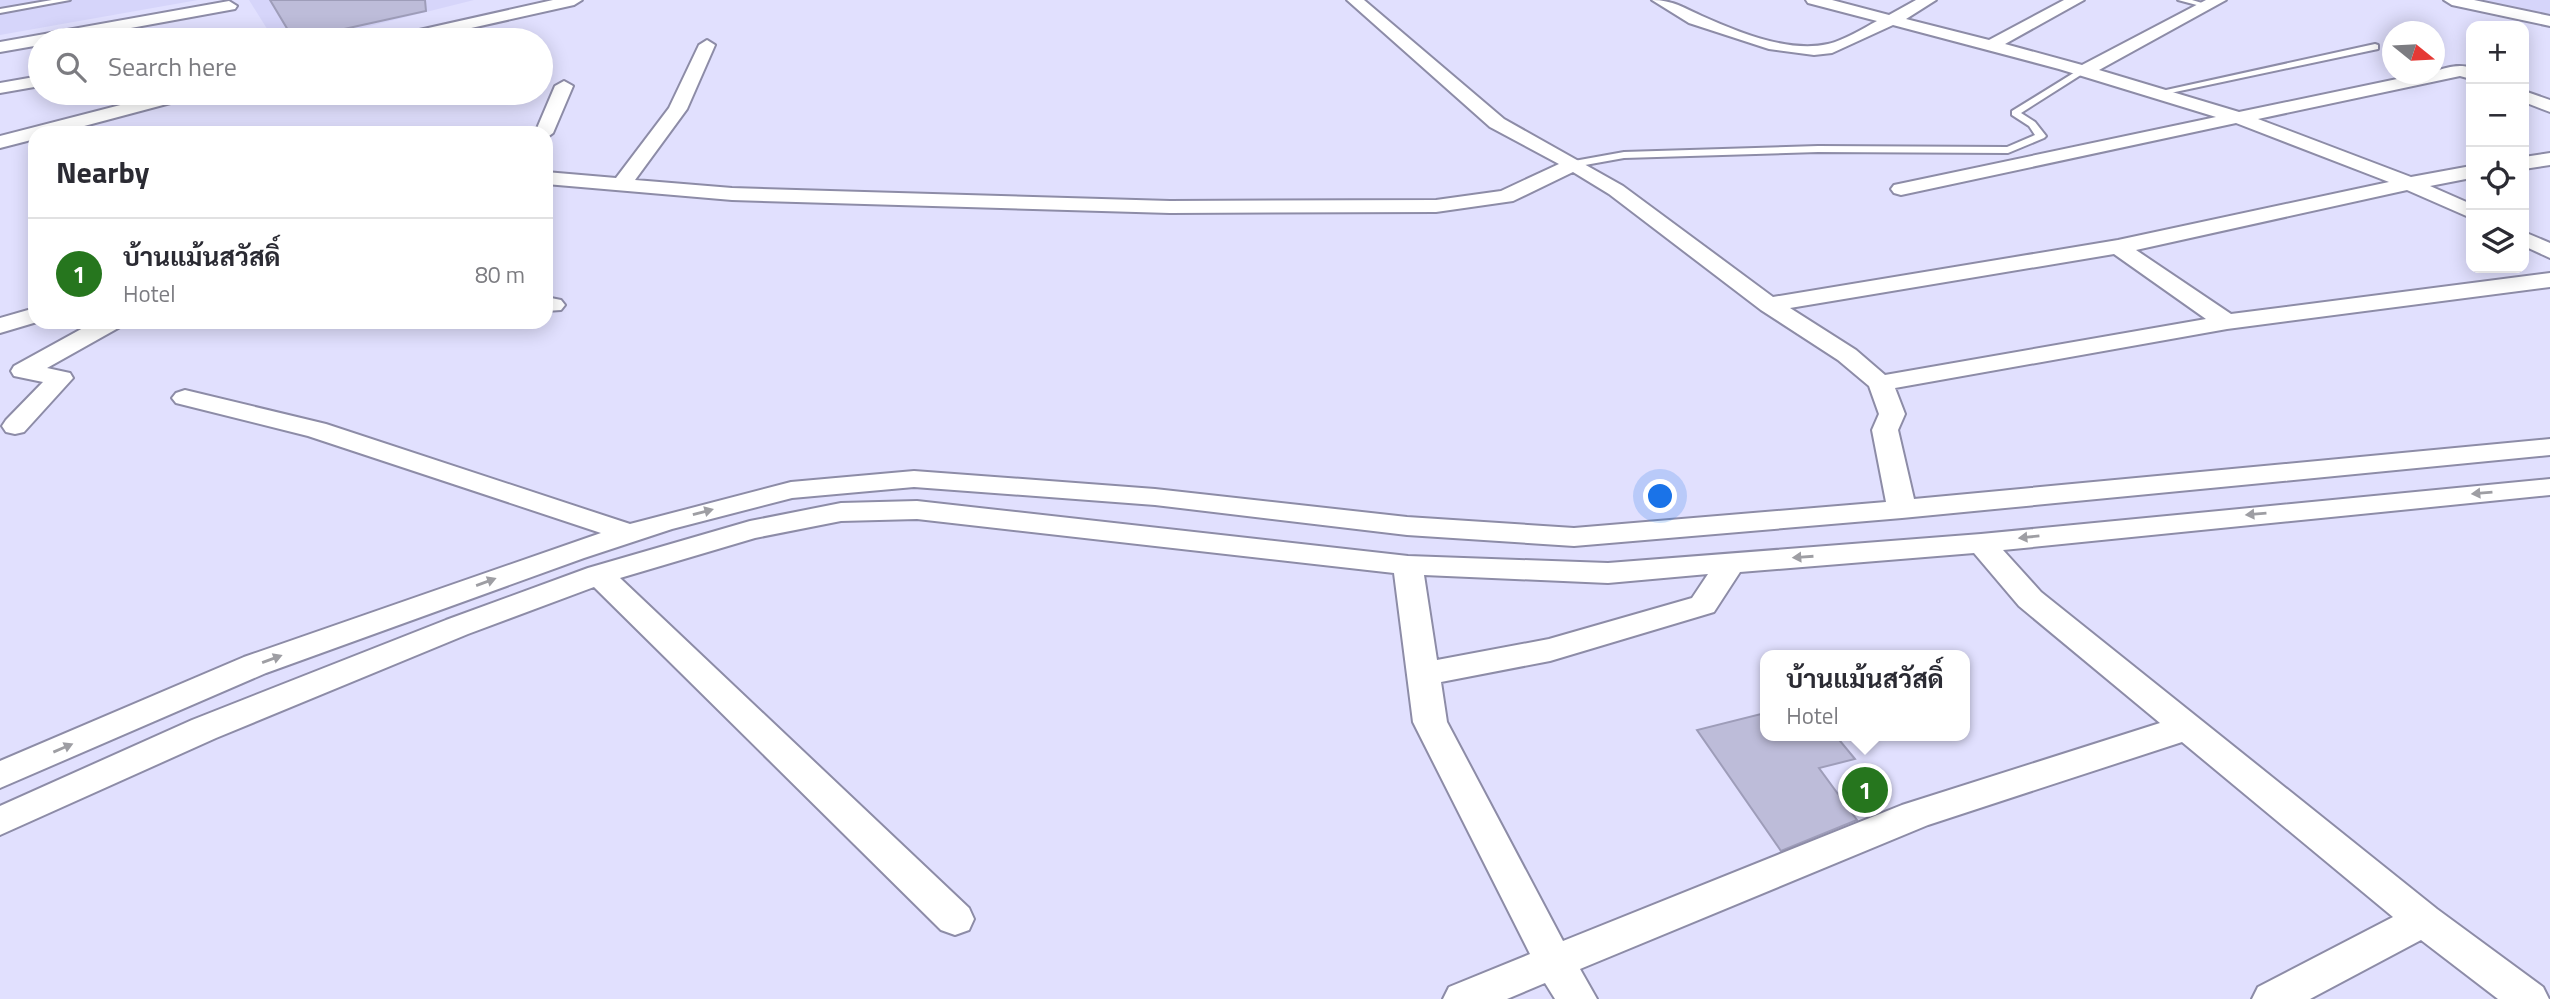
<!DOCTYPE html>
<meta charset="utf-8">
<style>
body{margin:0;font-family:"Titillium Web",Sarabun,sans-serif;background:#f2f2f3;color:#2b2b33}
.controls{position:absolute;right:21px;top:21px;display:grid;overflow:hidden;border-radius:14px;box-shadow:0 4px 18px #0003}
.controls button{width:63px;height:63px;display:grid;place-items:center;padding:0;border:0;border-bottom:2px solid #e1e1e2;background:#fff;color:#2b2b33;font:35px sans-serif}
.compass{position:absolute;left:2382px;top:21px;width:63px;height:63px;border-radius:50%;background:#fff;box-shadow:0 4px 18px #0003;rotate:108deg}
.you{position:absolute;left:1661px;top:497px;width:24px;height:24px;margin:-18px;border:5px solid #fff;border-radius:50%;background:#1a73e8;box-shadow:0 0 0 10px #1a73e833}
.badge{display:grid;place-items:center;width:46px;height:46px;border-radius:50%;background:#26761e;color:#fff;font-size:23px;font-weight:700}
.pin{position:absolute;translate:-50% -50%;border:4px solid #fff;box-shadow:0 2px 7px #0006}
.popup{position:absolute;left:1760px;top:650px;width:210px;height:91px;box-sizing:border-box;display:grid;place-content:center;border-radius:14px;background:#fff;filter:drop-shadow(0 2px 5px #0005);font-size:23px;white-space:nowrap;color:#7c7c81}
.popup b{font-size:26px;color:#2b2b33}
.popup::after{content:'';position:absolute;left:50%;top:100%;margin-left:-14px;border:14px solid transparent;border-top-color:#fff}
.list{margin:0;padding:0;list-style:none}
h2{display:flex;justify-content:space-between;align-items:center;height:91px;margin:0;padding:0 28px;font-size:30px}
h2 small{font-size:23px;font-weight:400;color:#7c7c81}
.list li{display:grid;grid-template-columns:46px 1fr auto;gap:21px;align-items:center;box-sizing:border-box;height:112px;padding:0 28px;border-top:2px solid #e1e1e2}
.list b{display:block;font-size:26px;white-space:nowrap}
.list p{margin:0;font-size:23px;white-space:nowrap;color:#7c7c81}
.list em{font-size:23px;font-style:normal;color:#7c7c81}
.icon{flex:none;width:38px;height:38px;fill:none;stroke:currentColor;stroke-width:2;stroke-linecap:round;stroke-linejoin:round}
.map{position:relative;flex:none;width:2550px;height:999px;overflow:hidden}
.search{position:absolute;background:#fff;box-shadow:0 4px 18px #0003;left:28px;top:28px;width:525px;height:77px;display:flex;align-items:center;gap:18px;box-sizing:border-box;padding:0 24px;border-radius:38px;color:#7c7c81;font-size:26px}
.panel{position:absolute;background:#fff;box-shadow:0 4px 18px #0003;left:28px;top:126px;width:525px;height:203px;border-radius:21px}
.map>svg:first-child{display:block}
.built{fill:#d6d5fa}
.building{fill:#bdbcd9;stroke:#9e9db9;stroke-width:2}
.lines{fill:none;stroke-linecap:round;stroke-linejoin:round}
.lane-casing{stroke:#8d8ca7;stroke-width:4}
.street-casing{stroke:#8d8ca7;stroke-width:4}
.lane{fill:#fff;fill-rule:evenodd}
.street{fill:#fff;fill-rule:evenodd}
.oneway{fill:#9e9ea3}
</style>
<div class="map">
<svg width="2550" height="999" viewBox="0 0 2550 999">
<rect width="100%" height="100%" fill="#e1e0fe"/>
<path class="built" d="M0 0H198L0 35Z
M249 0H474L314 40H274Z
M2479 0H2550V14Z"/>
<path class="building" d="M270 0H425L426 11 294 40Z
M1765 713V736H1836L1855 759 1819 768 1857 820 1781 851 1697 730Z"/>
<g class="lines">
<defs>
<path id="lane" d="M52 0H70L0 13V9Z
M2178 0H2192L2212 6 2208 8Z
M2375 44 2378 45V49L2161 95 2157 92Z
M2080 69 2087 71 2021 113 2035 122 2046 136 2044 138 2008 153 1818 152 1624 158 1574 167 1569 164 1574 161 1624 152 1818 146 2007 147 2035 135 2029 126 2012 115V111Z"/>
<path id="street" d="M553 0H582L574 5 418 40H389L397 35Z
M1347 0H1364L1504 119 1623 186 1773 297 2118 240 2389 182 2236 123 1901 195 1894 193 1891 189 1894 185 2216 117 2059 69 1893 25 1832 53 1814 55 1769 49 1689 23 1652 0C1673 0 1684 8 1702 16 1738 32 1788 53 1828 44 1845 40 1862 29 1877 21L1808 3 1806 0H1832L1889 15 1916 0H1936L1906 19 1989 40 2064 0H2084L2005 44 2082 65 2206 0H2226L2099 70 2239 112 2421 74H2434V71C2447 68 2459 63 2471 68V79L2460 76 2258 119 2411 177 2471 166V178L2430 186 2471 204V218L2407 190 2136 250 2231 314 2550 273V287L2227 329 1895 388 1905 414 1898 430 1914 499 2550 439V455L1902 518 1574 546 1407 535 1155 505 914 487 792 498 672 529 584 558 266 673 0 788V761L244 657 601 533 308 436 176 403 172 398 176 393 185 390 326 424 630 524 791 482 914 471 1155 489 1407 517 1574 528 1886 502 1872 430 1879 414 1869 386 1838 360 1761 310 1609 194 1573 172 1513 201 1436 212 1170 213 732 200 546 184V172L616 178 669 108 699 45 707 40 715 45 687 109 635 180 732 188 1170 201 1436 200 1501 191 1559 164 1490 127ZM2114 254 2206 319 1885 375 1856 350 1790 308Z
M2444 0H2474L2550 16V26L2452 5Z
M229 1 237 6 235 9 65 40H40V45L0 52V42Z
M40 76V86L0 93V83Z
M564 81 573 86 553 133 546 138V133H535L555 86Z
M2524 91 2550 100V112L2524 102Z
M167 93H196L193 97 58 133H35V139L0 148V136Z
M2550 153V165L2524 169V157Z
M2524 232 2550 243V258L2524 246Z
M546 297 561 300 565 305 561 310 546 311Z
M35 308 37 322 0 333V318Z
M94 322H124L120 327 47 368 70 373 73 378 24 432 15 434 6 432 2 426 6 420 43 382 14 376 11 371 14 366Z
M2550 479V495L2003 550 2041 592 2437 909 2543 987 2549 999H2498L2421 940 2310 999H2252L2258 987 2393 917 2182 742 1928 825 1580 969 1597 999H1555L1545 983 1507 999H1443L1449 987 1530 954 1413 722 1394 573 917 519 841 521 755 538 620 578 969 908 974 919 969 930 955 935 941 930 594 587 468 634 216 738 0 835V806L192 720 446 620 588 568 750 521 841 503 917 501 1408 556 1608 563 1981 534ZM1974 553 2019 606 2160 723 1902 805 1563 941 1447 722 1441 682 1550 661 1714 612 1740 572ZM1708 574 1692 598 1549 639 1437 660 1424 575 1608 583Z"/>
</defs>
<use href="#lane" class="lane-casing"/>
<use href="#street" class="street-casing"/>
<use href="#lane" class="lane"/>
<use href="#street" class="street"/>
</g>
<defs><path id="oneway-solid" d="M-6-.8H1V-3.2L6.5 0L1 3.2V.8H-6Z" transform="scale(1.75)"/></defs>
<g class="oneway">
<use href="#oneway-solid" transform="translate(2482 493) rotate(175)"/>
<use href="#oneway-solid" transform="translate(703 512) rotate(-15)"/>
<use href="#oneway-solid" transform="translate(2256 514) rotate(175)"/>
<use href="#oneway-solid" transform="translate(2029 537) rotate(174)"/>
<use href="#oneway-solid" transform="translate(1803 557) rotate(176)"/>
<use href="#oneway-solid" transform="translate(486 582) rotate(-20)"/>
<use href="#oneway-solid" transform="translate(272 659) rotate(-20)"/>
<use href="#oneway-solid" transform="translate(63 748) rotate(-23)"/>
</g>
</svg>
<div class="controls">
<button>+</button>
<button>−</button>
<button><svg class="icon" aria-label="locate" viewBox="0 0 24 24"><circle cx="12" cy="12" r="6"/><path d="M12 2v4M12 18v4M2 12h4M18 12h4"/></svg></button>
<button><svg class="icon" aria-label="layers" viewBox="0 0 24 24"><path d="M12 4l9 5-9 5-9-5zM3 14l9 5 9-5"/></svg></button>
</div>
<svg class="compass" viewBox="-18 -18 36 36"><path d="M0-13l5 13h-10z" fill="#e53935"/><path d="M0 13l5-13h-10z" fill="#7c7c81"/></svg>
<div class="you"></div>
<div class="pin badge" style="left:1865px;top:790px">1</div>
<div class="popup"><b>บ้านแม้นสวัสดิ์</b>Hotel</div>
<div class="search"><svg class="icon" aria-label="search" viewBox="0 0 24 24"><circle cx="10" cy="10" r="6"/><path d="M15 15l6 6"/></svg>Search here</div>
<section class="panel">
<h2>Nearby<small></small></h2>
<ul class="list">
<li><span class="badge">1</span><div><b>บ้านแม้นสวัสดิ์</b><p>Hotel</p></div><em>80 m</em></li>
</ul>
</section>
</div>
